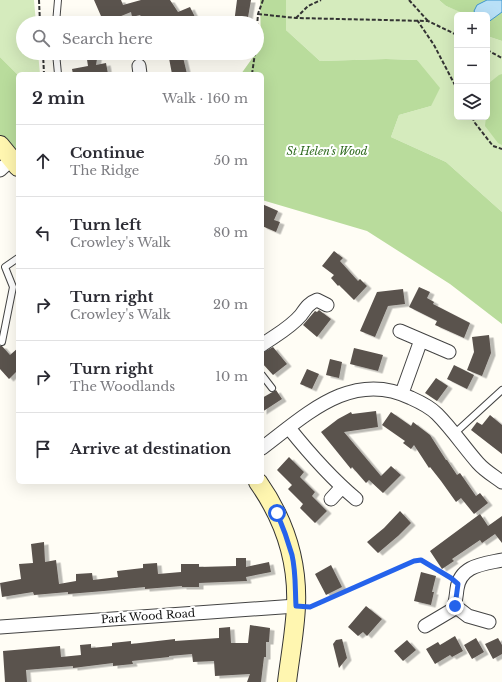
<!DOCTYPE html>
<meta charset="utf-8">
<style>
body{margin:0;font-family:"Libre Baskerville",serif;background:#f7f7f7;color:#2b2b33}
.controls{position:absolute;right:12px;top:12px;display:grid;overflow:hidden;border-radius:6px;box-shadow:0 4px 16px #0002}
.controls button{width:36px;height:36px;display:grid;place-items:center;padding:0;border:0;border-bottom:1px solid #e1e1e2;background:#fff;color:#2b2b33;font:20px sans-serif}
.stop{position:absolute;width:12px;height:12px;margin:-9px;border:3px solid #2563eb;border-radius:50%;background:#fff}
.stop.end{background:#2563eb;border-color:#fff;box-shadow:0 1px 4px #0008}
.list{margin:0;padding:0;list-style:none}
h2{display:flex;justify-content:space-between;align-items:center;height:52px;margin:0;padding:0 16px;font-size:17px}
h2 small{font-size:13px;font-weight:400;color:#7c7c81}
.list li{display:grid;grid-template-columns:26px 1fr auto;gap:12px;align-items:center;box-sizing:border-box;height:72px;padding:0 16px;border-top:1px solid #e1e1e2}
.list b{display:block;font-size:15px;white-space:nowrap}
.list p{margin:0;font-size:13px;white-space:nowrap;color:#7c7c81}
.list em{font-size:13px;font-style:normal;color:#7c7c81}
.icon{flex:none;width:22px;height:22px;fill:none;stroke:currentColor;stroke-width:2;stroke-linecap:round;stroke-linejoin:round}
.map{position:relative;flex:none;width:502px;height:682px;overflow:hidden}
.search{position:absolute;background:#fff;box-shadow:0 4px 16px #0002;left:16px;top:16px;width:248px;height:44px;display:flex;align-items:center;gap:10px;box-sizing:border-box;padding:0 14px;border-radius:22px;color:#7c7c81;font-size:15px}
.panel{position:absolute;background:#fff;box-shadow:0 4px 16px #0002;left:16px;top:72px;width:248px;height:412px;border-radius:6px}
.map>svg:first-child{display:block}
.green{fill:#d5ebbd}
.forest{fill:#b9dc9c}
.water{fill:#b9e0f7;stroke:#3f96cf}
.building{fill:#5a524d;filter:url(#shadow)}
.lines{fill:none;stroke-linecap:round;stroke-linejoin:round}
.lane-casing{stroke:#444;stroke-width:8}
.street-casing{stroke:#444;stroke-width:15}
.secondary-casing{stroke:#333;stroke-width:20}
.path{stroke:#333;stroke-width:2;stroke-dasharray:4 2;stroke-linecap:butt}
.lane{stroke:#fff;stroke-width:6}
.street{stroke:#fff;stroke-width:13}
.secondary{stroke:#fff6b0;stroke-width:18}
.route{stroke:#2563eb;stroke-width:5}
.labels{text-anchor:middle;stroke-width:4;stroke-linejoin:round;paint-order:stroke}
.park-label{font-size:11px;font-style:italic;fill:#2f6b1f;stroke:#fff}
.street-label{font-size:11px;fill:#111;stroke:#fff}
</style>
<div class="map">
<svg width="502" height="682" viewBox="0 0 502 682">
<defs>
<filter id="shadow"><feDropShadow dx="4.5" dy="2.5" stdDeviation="0" flood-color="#0004"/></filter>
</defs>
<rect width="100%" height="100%" fill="#fffdf5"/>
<path class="green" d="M0 0H34L36 23H23V53H38L40 74 18 75 0 57Z
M286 0H439L446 6 466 14 457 15V117H487V35L490 37 502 41V212L446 162 391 137 399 115 431 106 417 60 386 59 320 61 286 30Z"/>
<path class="forest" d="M260 0H286V30L320 61 386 59 417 60 440 88 431 106 399 115 391 137 446 162 502 212V324L450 284 367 231 262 200V74H241L256 53H257L261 45Z
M439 0H502V41L490 37 487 35V15H467L446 6Z
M0 57 18 75V156L0 136Z
M502 74V145L498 143 485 126 486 117H487L489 83 499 75Z"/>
<path class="water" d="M487 0H502V12L487 23V15H476L474 11 477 5Z"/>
<path class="building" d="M94 0H121L123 5 141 0H170L178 12 190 7 195 17 183 23H174L172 18 165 23H158L153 16 143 19 140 15 132 17 131 12 104 23Z
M237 0H251L247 23H234Z
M86 53H98L96 65 106 63 108 74H73L72 69 88 66Z
M168 53H182L187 74H172Z
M262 204 278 211 274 220 280 222 276 232 262 226Z
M334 251 343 258 340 261 358 281 360 279 367 286 354 300 339 285 338 286 331 278 334 275 322 266Z
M419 287 430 292 427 298 434 302 433 304 470 323 464 338 435 325 437 321 409 307Z
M403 289 405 304 388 306 375 337 360 331 377 292Z
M319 310 331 319 317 337 303 325 315 311 317 312Z
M489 335 491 353 482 376 467 370 474 352 472 337Z
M0 346H2L10 355 18 348V370L9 379 0 369Z
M273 347 287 364 273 375 262 363V353Z
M354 348 383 355 378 371 350 364Z
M330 359 342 362 339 378 326 375Z
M454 365 474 375 467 389 447 379Z
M307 369 319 374 312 389 300 384Z
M436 378 448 386 437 401 425 393Z
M276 390 282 399 262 412V398Z
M376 411 378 427 344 432 381 476 391 466 401 475 383 493 369 480 366 483 352 467 351 469 321 432 338 419 351 412 352 414Z
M391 412 411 426 413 422 430 435 446 460H447L457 475 460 473 476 496 480 493 488 503 474 514 461 498 456 502 441 481 430 467 429 468 414 445 411 449 403 443 405 441 382 425Z
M490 415 502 425V454L471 430 477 422 482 425Z
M289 457 304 472 300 477 315 492 312 496 327 511 315 523 300 508 303 504 288 489 292 485 277 470Z
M400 511 411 523 398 536 378 553 367 542 384 528Z
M480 514 488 526 502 516V543L495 534 482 543 480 540 452 559 454 561 442 569 430 551Z
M44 542 45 562 56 560 59 584 76 581V574L92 573 93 580 118 577 117 571 143 568V564L157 563 158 574 181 572V564H199V567L236 566V558H246V567L269 562 271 572 246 577 247 581 199 583V587H182V586L145 589V587L104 591 68 594V592L34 595 33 592 2 597 0 583 21 579 19 564 33 563 31 544Z
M331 565 342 587 326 595 315 574Z
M421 572 436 576 432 592H434L431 605 414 601Z
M366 606 382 619 367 636 363 632 358 636 348 627Z
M250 625 270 628 269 642H266V657H264L261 682H247L250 674 215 676 214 661 193 662 192 654 169 656V657L132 661 133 664 113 666V663L73 668V666L26 670 27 682H5L3 651 60 646 61 657 81 655 80 645 91 644V648L112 646V643L131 641V644L175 639V641L219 638V628L230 627 231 643H248Z
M455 636 463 651 452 657 450 655 435 664 426 649 438 642 440 645Z
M476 638 484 652 472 659 464 645Z
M498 638 502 645V654L493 659 485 644Z
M342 639 347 658 339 668 333 644 336 640Z
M407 640 416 650 403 661 394 651Z"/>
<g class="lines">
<defs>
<path id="lane" d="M56 23 58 0
M56 53 58 74
M2 342 13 287 5 267 18 258
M262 375 272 388
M455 433 502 390"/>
<path id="street" d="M139 66 140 74
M0 170 12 159
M400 331 449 352
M262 345C276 335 290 328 301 315 306 308 309 303 317 300L327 305
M402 393 421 340
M289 428C309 453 331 478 356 499
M262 448C306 415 352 369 411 398 420 402 430 407 437 414 452 429 464 447 478 463 485 471 494 476 502 482
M331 499 342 487
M455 606 468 616 489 622
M425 626 452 610C456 604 456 596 457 589 460 565 484 564 502 560
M0 627 296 606"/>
<path id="secondary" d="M0 145 18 167
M258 482C284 519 298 561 296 606 295 631 290 657 287 682"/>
</defs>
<use href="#lane" class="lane-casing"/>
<use href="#street" class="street-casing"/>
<use href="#secondary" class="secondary-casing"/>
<path class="path" d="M39 0 40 23
M409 0 428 21
M258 14 296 18 428 21 457 35
M296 18 308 6 321 0
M417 20 434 45 457 89
M257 27 258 14 263 0
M487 50 502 58
M43 53 44 74
M252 74 255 53
M472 117 475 123 493 146 502 149
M311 606 414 561 421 559 448 576"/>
<use href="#lane" class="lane"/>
<use href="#street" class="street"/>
<use href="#secondary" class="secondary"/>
</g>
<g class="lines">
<path class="route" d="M277 513C283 527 288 541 292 555 296 572 295 589 296 606L310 607 414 561 421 560 451 578 458 584 455 606"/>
</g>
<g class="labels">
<g class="park-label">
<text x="327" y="155">St Helen's Wood</text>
</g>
<g class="street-label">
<text transform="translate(148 616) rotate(-4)" y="4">Park Wood Road</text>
</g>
</g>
</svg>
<div class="controls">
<button>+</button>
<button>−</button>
<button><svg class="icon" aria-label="layers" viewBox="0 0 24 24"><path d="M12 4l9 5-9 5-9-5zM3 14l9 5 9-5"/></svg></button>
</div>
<div class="stop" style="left:277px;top:513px"></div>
<div class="stop end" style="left:455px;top:606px"></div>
<div class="search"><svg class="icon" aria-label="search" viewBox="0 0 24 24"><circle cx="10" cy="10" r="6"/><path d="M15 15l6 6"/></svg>Search here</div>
<section class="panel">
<h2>2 min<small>Walk · 160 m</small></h2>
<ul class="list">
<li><svg class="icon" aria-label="ahead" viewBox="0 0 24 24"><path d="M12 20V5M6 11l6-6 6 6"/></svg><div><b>Continue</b><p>The Ridge</p></div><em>50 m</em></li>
<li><svg class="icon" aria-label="left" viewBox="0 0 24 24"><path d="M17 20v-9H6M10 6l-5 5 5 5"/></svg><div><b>Turn left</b><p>Crowley's Walk</p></div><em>80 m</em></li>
<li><svg class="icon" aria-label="right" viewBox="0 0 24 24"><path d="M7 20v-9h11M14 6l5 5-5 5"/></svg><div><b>Turn right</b><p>Crowley's Walk</p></div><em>20 m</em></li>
<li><svg class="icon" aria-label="right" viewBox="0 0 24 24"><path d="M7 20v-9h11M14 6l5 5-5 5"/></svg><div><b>Turn right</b><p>The Woodlands</p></div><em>10 m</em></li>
<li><svg class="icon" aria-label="arrive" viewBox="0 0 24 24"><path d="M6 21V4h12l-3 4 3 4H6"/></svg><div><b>Arrive at destination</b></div></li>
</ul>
</section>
</div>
